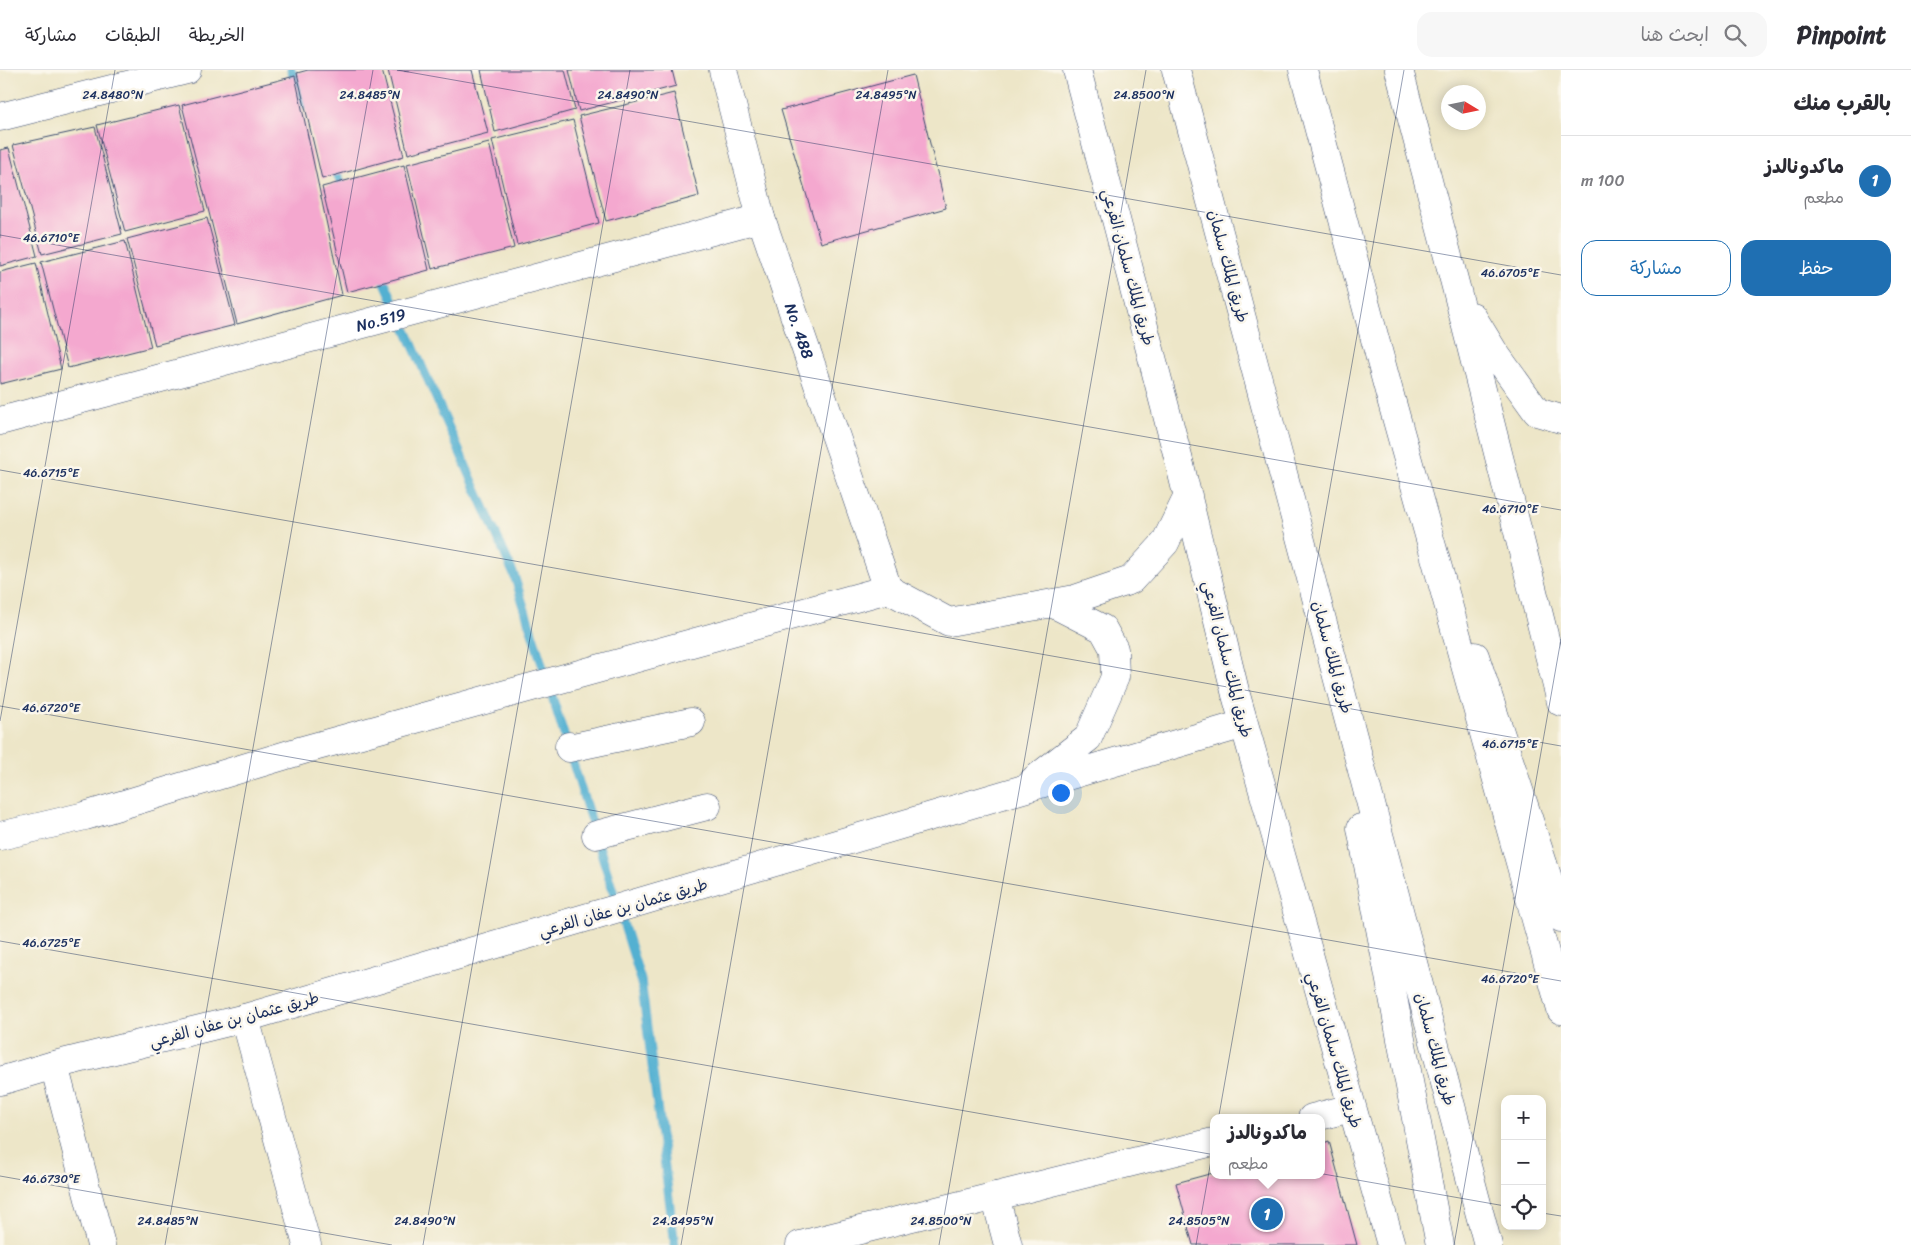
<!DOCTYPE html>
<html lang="ar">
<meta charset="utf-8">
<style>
body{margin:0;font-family:Sriracha,"Playpen Sans Arabic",sans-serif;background:#f7f7f7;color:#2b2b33;direction:rtl}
.controls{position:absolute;right:15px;bottom:15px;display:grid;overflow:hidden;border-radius:10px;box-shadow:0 2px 12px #0003}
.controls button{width:45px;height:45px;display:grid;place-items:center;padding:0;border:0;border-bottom:1px solid #e1e1e2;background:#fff;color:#2b2b33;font:25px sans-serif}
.compass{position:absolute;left:1441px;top:15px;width:45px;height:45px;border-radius:50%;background:#fff;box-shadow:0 2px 12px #0003;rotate:100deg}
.you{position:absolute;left:1060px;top:722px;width:18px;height:18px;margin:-12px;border:4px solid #fff;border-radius:50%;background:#1a73e8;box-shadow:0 0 0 8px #1a73e833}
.badge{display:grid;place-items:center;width:32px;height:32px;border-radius:50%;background:#1f6fb2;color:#fff;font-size:16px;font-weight:700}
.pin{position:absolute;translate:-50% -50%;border:2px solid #fff;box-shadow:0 1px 5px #0006}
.popup{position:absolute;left:1210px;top:1044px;width:115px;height:65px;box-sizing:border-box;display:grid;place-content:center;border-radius:10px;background:#fff;filter:drop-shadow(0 1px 4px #0005);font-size:16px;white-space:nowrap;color:#7c7c81}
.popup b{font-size:19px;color:#2b2b33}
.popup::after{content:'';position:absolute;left:50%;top:100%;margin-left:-10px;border:10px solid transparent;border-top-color:#fff}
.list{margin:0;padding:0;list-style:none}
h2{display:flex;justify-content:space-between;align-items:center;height:65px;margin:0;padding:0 20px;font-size:21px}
h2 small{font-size:16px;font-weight:400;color:#7c7c81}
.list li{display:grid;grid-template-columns:32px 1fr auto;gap:15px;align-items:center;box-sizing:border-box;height:90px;padding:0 20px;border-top:1px solid #e1e1e2}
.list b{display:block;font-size:19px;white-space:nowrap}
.list p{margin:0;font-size:16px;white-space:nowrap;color:#7c7c81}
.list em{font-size:16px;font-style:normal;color:#7c7c81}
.actions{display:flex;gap:10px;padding:15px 20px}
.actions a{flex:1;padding:11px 0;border:1px solid #1f6fb2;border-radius:15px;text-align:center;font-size:18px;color:#1f6fb2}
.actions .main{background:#1f6fb2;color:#fff}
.icon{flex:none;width:28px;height:28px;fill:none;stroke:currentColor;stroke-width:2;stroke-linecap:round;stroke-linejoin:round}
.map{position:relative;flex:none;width:1561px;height:1175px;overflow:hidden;direction:ltr}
header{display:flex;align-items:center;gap:30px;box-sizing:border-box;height:70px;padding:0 25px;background:#fff;border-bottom:1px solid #e1e1e2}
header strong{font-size:24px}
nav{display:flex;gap:28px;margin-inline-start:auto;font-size:18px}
.search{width:350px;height:45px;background:#f7f7f7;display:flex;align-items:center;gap:12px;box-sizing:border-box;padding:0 18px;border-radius:15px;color:#7c7c81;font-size:19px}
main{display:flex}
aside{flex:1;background:#fff}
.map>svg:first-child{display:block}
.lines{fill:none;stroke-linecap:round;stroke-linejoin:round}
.stream{stroke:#53b0d1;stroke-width:9}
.building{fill:#f4a8cf}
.minor-casing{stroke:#3a4a6e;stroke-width:29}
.major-casing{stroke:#3a4a6e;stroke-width:29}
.highway-casing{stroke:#3a4a6e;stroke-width:29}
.minor{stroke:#fff;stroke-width:28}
.major{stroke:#fff;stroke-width:28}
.highway{stroke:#fff;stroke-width:28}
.ticks{fill:none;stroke:#1b2f5e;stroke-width:1;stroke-opacity:0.45}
.labels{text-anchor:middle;stroke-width:5;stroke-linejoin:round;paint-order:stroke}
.street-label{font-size:16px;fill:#1b2f5e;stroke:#fbf7ec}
.ticks-label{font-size:12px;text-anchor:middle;fill:#1b2f5e;stroke:#fbf7ec;stroke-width:5;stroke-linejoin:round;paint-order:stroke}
</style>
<header>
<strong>Pinpoint</strong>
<div class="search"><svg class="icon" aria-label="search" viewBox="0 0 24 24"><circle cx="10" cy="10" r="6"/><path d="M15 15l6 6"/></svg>ابحث هنا</div>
<nav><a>الخريطة</a><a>الطبقات</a><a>مشاركة</a></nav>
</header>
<main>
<aside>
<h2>بالقرب منك<small></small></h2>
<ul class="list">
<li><span class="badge">1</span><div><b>ماكدونالدز</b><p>مطعم</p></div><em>100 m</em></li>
</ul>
<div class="actions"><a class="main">حفظ</a><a>مشاركة</a></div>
</aside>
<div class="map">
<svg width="1561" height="1175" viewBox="0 0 1561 1175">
<rect width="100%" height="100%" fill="#fbf7ec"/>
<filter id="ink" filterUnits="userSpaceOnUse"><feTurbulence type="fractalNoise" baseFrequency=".02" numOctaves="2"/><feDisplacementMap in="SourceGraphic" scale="10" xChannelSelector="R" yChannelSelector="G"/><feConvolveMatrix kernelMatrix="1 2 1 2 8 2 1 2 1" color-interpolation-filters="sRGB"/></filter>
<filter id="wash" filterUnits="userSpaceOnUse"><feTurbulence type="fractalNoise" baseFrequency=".0096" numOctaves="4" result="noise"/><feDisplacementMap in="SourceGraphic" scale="20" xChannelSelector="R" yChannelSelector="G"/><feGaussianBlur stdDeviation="1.12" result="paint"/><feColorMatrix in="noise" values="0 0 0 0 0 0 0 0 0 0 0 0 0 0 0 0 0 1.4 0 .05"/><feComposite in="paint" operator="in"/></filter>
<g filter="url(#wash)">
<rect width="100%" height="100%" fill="#ede6c8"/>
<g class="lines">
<path class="stream" d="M291 0 307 36
M333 94 345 123
M380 201 514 505 641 910 675 1175"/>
</g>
<g id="blocks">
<path class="building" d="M308 0H382L404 86 322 109 297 3Z
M388 0H472L488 63 408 84Z
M481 0H565L575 40 495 62Z
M569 0H672L676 16 579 41Z
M913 5 946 138 821 173 781 40Z
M295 6 342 225 237 254 182 35Z
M674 23 699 126 606 151 579 46Z
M179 35 205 141 125 162 97 55Z
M573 50 599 153 517 175 492 70Z
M95 57 122 164 42 184 13 75Z
M489 73 514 178 432 199 407 94Z
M9 78 37 186 0 196V80Z
M404 95 429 200 347 222 322 117Z
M207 148 235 255 155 275 127 169Z
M125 171 151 277 68 298 41 192Z
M36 193 61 299 0 314V202Z
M1329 1071 1357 1175H1193L1176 1113 1213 1103V1105H1321V1074Z"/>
</g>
</g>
<g filter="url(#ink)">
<use href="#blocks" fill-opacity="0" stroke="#3a4a6e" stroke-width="1"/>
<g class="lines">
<defs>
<g id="minor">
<path id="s1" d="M723 0 761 148 888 519"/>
<path d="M0 47 187 0"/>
<path id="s2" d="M0 351 761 148"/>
<path d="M245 948 307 1175"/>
<path d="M54 995 101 1175"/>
<path d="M1312 1048 1351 1038"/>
<path d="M995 1126 1008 1175"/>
<path d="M800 1175 1213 1072"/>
</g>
<path id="major" d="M1077 0 1178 387 1236 625 1391 1175
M1399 0 1457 221 1561 632
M1472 246 1494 282 1537 342 1561 349
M1475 586 1561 848
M569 676V678L691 652
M1034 710 1088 668 1115 607 1114 579 1103 559 1052 533
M596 765 707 736
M0 766 85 746 303 680 888 519 949 552 1075 529 1131 510 1165 473 1188 426
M0 1011 54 995 245 948 1244 654"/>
<path id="highway" d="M1176 0 1488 1175
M1303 0 1391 329 1561 940
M1361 758 1440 1175"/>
</defs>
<use href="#minor" class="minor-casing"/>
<use href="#major" class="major-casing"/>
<use href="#highway" class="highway-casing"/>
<use href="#minor" class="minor"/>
<use href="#major" class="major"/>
<use href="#highway" class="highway"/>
</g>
</g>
<path class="ticks" d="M397 0 1561 205M0 165 1561 440M0 400 1561 676M0 636 1561 911M0 651 115 0M0 871 1505 1136M0 1106 392 1175M1542 1143 1561 1146M165 1175 373 0M423 1175 630 0M681 1175 888 0M939 1175 1146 0M1196 1175 1404 0M1454 1175 1561 569"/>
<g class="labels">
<g class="street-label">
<text transform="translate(1229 196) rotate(75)" y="6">طريق الملك سلمان</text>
<text transform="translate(1129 197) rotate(75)" y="6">طريق الملك سلمان الفرعي</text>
<text dy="6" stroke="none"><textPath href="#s2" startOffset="394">No.519</textPath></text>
<text dy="6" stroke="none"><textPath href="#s1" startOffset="272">No. 488</textPath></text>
<text transform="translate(1333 587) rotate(75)" y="6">طريق الملك سلمان</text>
<text transform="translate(1228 589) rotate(76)" y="6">طريق الملك سلمان الفرعي</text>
<text transform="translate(623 837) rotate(-16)" y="6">طريق عثمان بن عفان الفرعي</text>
<text transform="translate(234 949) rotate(-15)" y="6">طريق عثمان بن عفان الفرعي</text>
<text transform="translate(1436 979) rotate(75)" y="6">طريق الملك سلمان</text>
<text transform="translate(1335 980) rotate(74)" y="6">طريق الملك سلمان الفرعي</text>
</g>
</g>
<g class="ticks-label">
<text x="113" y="29">24.8480°N</text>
<text x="370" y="29">24.8485°N</text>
<text x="628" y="29">24.8490°N</text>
<text x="886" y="29">24.8495°N</text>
<text x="1144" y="29">24.8500°N</text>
<text x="51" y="172">46.6710°E</text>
<text x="1510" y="207">46.6705°E</text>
<text x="51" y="407">46.6715°E</text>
<text x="1510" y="443">46.6710°E</text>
<text x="51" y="642">46.6720°E</text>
<text x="1510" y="678">46.6715°E</text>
<text x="51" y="877">46.6725°E</text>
<text x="1510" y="913">46.6720°E</text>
<text x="51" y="1113">46.6730°E</text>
<text x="168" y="1155">24.8485°N</text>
<text x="425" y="1155">24.8490°N</text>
<text x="683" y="1155">24.8495°N</text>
<text x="941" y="1155">24.8500°N</text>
<text x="1199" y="1155">24.8505°N</text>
</g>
</svg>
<div class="controls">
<button>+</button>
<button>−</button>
<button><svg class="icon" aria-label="locate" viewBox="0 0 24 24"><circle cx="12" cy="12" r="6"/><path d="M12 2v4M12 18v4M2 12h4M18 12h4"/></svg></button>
</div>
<svg class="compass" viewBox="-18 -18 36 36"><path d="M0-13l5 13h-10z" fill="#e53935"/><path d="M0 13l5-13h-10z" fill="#7c7c81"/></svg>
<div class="you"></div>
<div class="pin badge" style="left:1267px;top:1144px">1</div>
<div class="popup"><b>ماكدونالدز</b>مطعم</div>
</div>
</main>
